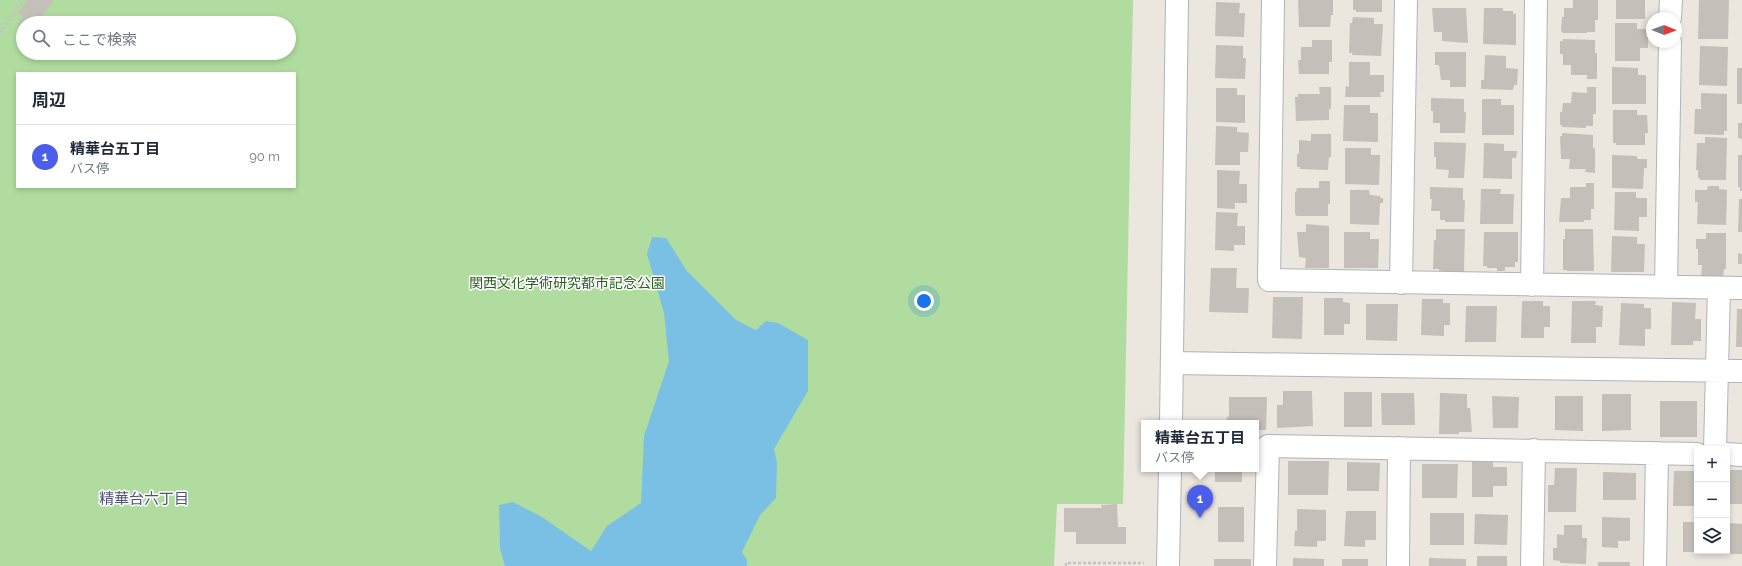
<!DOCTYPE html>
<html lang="ja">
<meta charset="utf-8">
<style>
body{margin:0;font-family:Raleway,"Noto Sans JP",sans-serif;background:#f6f6f7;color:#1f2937}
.controls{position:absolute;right:12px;bottom:12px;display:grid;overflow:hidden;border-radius:0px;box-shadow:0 2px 6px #0003}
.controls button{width:36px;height:36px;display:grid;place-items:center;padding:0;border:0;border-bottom:1px solid #e0e1e3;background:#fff;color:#1f2937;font:20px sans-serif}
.compass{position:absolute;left:1646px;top:12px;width:36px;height:36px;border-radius:50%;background:#fff;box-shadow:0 2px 6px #0003;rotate:91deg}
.you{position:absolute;left:924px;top:301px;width:14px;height:14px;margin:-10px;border:3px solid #fff;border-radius:50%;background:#1a73e8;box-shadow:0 0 0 6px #1a73e833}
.badge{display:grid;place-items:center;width:26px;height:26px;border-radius:50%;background:#4b5eea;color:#fff;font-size:13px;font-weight:700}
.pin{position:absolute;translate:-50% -33px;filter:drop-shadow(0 1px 2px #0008)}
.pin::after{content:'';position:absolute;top:21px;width:14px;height:12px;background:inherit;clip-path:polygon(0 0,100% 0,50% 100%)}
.popup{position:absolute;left:1141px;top:420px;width:118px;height:52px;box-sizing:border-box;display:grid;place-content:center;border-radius:0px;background:#fff;filter:drop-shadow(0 1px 3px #0005);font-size:13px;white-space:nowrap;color:#747a83}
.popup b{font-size:15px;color:#1f2937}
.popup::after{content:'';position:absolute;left:50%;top:100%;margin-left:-8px;border:8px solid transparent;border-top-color:#fff}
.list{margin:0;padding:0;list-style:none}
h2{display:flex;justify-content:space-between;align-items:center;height:52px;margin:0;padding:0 16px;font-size:17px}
h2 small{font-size:13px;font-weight:400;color:#747a83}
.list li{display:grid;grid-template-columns:26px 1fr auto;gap:12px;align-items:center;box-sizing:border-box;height:64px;padding:0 16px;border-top:1px solid #e0e1e3}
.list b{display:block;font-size:15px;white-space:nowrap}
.list p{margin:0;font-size:13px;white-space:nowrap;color:#747a83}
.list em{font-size:13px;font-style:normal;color:#747a83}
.icon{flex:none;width:22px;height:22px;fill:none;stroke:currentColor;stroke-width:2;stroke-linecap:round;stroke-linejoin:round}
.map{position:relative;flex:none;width:1742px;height:566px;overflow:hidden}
.search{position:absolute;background:#fff;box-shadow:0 2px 6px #0003;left:16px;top:16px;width:280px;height:44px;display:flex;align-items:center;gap:10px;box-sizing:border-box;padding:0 14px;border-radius:22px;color:#747a83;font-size:15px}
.panel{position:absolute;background:#fff;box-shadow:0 2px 6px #0003;left:16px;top:72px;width:280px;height:116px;border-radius:0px}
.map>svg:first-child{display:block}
.green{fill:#b0dd9f;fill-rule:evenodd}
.water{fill:#7ac0e4}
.building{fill:#c4c0b9}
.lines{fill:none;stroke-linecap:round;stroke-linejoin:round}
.minor-casing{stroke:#b1b3bd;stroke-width:24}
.tertiary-casing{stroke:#b1b3bd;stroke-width:24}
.path{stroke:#c3c3c3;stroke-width:2.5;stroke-dasharray:3 2;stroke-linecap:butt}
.minor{stroke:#fff;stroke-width:22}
.tertiary{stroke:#fff;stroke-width:22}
.labels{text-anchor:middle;stroke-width:3;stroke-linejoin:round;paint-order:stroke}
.park-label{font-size:14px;fill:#296120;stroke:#fff}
.neighbourhood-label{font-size:15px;fill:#4e5377;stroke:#fff}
</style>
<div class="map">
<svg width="1742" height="566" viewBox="0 0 1742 566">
<rect width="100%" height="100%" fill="#ebe6de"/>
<path class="green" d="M0 0H1133L1123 504H1057L1054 566H0ZM23 23H289V53H23ZM17 73H295V187H17Z"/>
<path class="water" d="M652 237 666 238 687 271 736 320 756 330 766 321 778 323 808 340V391L774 449 777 463 776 498 760 515 742 552 747 560V566H505L500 548 499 505 513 502 542 517 591 551 607 526 641 503 644 436 669 361 664 313 647 254Z"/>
<path class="building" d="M27 0H54L37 23H23V29L17 25 23 16 18 13Z
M1298 0H1333V15H1331L1330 27H1299Z
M1353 0H1382V12H1356V10H1353Z
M1573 0H1598V20H1595V32H1587V33H1563L1561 31 1562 17H1564V8H1573Z
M1616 0H1645V19H1616Z
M1699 0H1729L1728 39H1698Z
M1216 2 1240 3 1239 13H1245L1244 37 1215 36Z
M1432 8H1466L1468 43 1442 41V32H1434Z
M1484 8H1503V11H1513V14H1516V45L1483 44Z
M1353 17 1374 18V24H1383L1381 56 1352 55V53H1349L1350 23H1352Z
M1615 23H1637V29H1648V48H1640V61H1615Z
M1563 39 1595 40V53H1597V79H1587V75H1571V65H1563V54H1560V41H1563Z
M1312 40H1332V62H1329V74H1299L1298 60H1301V47H1312Z
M1216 45 1243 46V58H1246L1245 79 1215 78Z
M1700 46 1728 47 1727 86 1699 85Z
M1435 52H1466V87H1450V80H1441L1439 65H1435Z
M1485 55 1506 56V68L1518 69 1517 85H1514L1513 90 1481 89V80H1484Z
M1349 62H1370V75H1384V92H1380L1381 97H1345L1346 86 1349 87Z
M1612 67 1638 68V75H1646V104H1612Z
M1737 68H1742V104H1737Z
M1319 87H1331V109H1329V120L1296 121 1295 97H1298V94H1320Z
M1587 87H1596V114H1593V126H1586V128L1562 127V125H1560V112H1562L1563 103H1571L1572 92 1587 93Z
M1216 88H1237V95H1245V123L1216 122Z
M1701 93 1727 94V131H1724V135L1694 134 1695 109H1701Z
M1431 98 1464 99V112H1466L1465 133H1440V123H1433V111H1431Z
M1482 99H1501V105H1514V135H1482Z
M1344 105H1370V113H1378V142L1343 141Z
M1613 110H1637V115H1647L1648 133H1645V145H1616V143H1613Z
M1738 123H1742V139L1738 138Z
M1216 126 1237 127V132L1249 133 1248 152H1240V165H1215Z
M1562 133 1593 135V148H1595V173L1585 172 1586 169H1569L1570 159H1561L1560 136H1562Z
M1311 134H1331V157H1329L1328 170 1300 169V167H1297V154H1299V140L1311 141Z
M1705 137 1727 138 1726 180H1700V178H1698V170H1696L1697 143H1705Z
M1434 142 1466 143 1464 178H1448L1449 170 1436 169V157H1434Z
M1484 143 1504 144V151H1517L1516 158H1512V179L1483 178Z
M1345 148H1371V155H1380L1379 185 1345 184Z
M1612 155 1637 156V159H1647V168H1644L1643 189 1612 188Z
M1738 155H1742V191H1740V187H1738Z
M1217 170 1240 171 1239 184H1247V203H1235V209L1217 208Z
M1319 181H1330V204H1328V216H1297L1295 214V192H1296L1297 188H1319Z
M1586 183H1594V209H1591V220H1584V222H1559L1561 198H1570V187H1586Z
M1708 186H1719V189L1727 190 1726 225 1697 224 1698 202H1695V190H1707Z
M1430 187 1463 188V200H1465L1464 222H1445V220H1440V211H1431L1432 199H1430Z
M1481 189H1501L1500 194H1514L1513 224H1480Z
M1350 190H1369L1370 195 1380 196V198H1383V203H1380L1379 225 1350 224Z
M1615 192H1636V198H1647V217H1639V231L1614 230Z
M1739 199H1742V232H1738Z
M1216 212 1238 213 1237 226H1245V245H1234V251L1215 250Z
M1306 224 1329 226V268H1305L1306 258 1299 257 1297 232H1306Z
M1436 229H1465L1464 272H1439V269H1433L1434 240H1436Z
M1565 229H1593L1594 271H1567V270H1563V239H1565Z
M1344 232H1370V239H1379L1378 268H1344Z
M1484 232H1518V262H1515V267H1505V271H1497V268H1487V266H1483Z
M1706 233H1726V269H1724L1723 277H1701L1702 265H1698V249H1696V239H1706Z
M1612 236 1637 237V244H1645L1644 272H1611Z
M1738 253 1742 254V264H1738Z
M1211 268H1237L1236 288H1249L1248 313 1209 312Z
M1273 297H1303L1302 339 1272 338Z
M1324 298H1343V302L1350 303V324H1344V335H1324Z
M1422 299H1443V303H1450V325H1444V336L1421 335Z
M1522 301H1543V306H1550V327H1544V338H1521Z
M1572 301H1596L1595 305 1603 306 1602 327H1596V343H1571Z
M1672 302 1696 303 1695 319H1701V341H1693V345H1671Z
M1621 303 1644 304V308H1651V329H1645V346L1619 345Z
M1366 304H1398L1397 341 1366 340Z
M1466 306H1497L1496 342H1465Z
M1737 309H1742V347H1736Z
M1283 391H1312L1313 426 1277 428V405H1283Z
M1344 392H1372V427H1344Z
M1381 393H1414L1415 425H1382Z
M1440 393 1467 394V408H1470L1472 432H1459V434H1439Z
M1602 394H1631V430L1602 431Z
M1492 396 1519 397 1518 428H1493Z
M1555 396H1583V431L1555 430Z
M1229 397H1267L1266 430H1256V423H1226L1227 417H1229Z
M1660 401H1697V437H1660Z
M1472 460 1493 461V467H1507V486H1493V497H1472Z
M1288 461H1329L1328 495H1288Z
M1347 462 1380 463 1379 491H1347Z
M1422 464H1458L1457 498H1422Z
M1555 468H1577L1576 512H1548V485H1554Z
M1215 469H1242V482H1215Z
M1727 470H1742V504H1727Z
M1674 471H1697V506H1673Z
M1603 472 1636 473V500H1603Z
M1117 504 1118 527H1126V544H1076V532H1064V508H1102L1101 505Z
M1218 507H1244V542H1218Z
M1297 509 1326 510V541H1317V547L1294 546 1295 531H1297Z
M1346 511H1376V540H1365V547L1344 546Z
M1430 513H1464V545H1430Z
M1475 514 1508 515 1507 545 1474 544Z
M1602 517 1630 518V541H1618V548L1602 547Z
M1683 522H1697V552H1683Z
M1727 523 1742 524V554H1726L1727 551Z
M1564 525H1582V538H1587L1586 564 1560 563V561L1553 560V548H1557V534L1564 535Z
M1477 556H1507V566H1477Z
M1293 558 1324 559V566H1293Z
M1429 558 1466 559V566H1429Z
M1214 559H1251V566H1214Z
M1342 559H1368V566H1342Z
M1598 562H1630V566H1598Z"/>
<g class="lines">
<defs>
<path id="minor" d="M1273 0 1269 280 1742 288
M1670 18 1671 0
M1401 283 1406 0
M1532 285 1536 0
M1666 287 1670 42
M1172 363 1742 371
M1715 449 1719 288
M1727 454 1742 455
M1265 566 1268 446 1697 454
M1398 566 1399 448
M1532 566 1534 450
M1655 566 1657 453"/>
<path id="tertiary" d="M1171 423 1177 0
M1168 566 1170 469"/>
</defs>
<use href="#minor" class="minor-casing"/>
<use href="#tertiary" class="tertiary-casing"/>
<path class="path" d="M0 33 23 0
M1066 566V563H1144"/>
<use href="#minor" class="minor"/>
<use href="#tertiary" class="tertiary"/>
</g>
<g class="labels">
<g class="park-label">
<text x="567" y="288">関西文化学術研究都市記念公園</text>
</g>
<g class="neighbourhood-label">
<text x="144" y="504">精華台六丁目</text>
</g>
</g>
</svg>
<div class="controls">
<button>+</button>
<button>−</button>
<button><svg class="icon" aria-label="layers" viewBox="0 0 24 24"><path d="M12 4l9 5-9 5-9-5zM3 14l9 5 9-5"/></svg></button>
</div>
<svg class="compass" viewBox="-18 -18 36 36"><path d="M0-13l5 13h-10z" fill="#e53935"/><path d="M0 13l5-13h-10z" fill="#747a83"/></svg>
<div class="you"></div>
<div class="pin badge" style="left:1200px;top:518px">1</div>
<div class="popup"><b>精華台五丁目</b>バス停</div>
<div class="search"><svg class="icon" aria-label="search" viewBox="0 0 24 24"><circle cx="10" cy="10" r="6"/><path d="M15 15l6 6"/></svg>ここで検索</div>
<section class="panel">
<h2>周辺<small></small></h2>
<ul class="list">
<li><span class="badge">1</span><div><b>精華台五丁目</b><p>バス停</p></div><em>90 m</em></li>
</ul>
</section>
</div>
